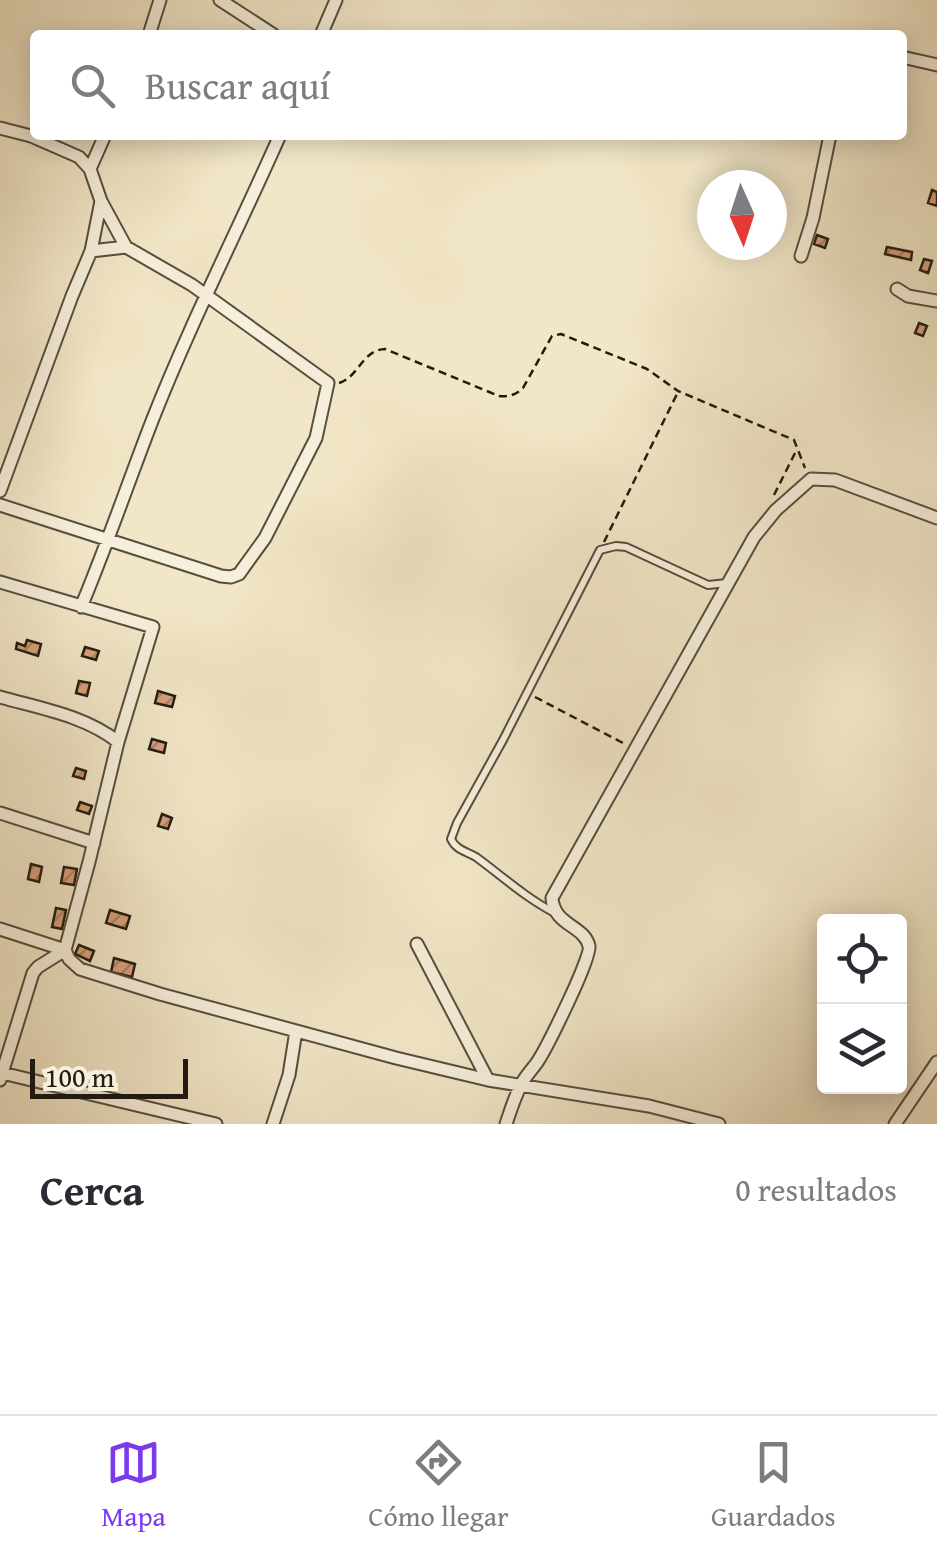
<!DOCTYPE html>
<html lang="es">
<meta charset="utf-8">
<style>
body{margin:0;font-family:"Gentium Book Plus",serif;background:#f2f2f3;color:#2b2b33}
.controls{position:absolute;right:30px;bottom:30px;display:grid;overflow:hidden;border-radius:10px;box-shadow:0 5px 25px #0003}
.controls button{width:90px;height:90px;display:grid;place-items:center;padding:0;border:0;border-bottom:2px solid #e1e1e2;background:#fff;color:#2b2b33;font:50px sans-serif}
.compass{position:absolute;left:697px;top:170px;width:90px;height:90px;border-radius:50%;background:#fff;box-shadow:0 5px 25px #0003;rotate:177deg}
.scale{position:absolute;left:30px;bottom:25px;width:158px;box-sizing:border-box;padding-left:10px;border:5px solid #231b11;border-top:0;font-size:28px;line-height:35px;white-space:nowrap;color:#231b11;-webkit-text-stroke:8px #f6efdb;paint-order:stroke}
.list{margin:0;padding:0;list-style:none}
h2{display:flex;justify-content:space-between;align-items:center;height:130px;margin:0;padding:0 40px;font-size:42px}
h2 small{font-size:32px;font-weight:400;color:#7c7c81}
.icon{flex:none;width:55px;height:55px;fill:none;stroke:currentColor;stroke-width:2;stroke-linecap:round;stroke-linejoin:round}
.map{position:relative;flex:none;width:937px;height:1124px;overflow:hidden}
.search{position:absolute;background:#fff;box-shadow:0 5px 25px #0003;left:30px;right:30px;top:30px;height:110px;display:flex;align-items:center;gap:25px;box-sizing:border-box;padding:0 35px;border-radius:10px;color:#7c7c81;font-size:38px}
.sheet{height:290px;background:#fff}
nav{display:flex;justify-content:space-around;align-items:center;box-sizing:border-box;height:140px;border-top:2px solid #e1e1e2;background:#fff;font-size:28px;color:#7c7c81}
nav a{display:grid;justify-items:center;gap:5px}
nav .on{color:#7c3aed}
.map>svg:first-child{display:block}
.building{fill:url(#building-hatch);stroke:#231b11;stroke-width:2.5}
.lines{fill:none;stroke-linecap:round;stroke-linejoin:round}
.lane-casing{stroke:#564e3e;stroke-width:10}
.street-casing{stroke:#564e3e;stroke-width:15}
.path{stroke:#231b11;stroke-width:2.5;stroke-dasharray:8 5;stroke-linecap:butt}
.lane{stroke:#f6efdb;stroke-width:6}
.street{stroke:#f6efdb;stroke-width:11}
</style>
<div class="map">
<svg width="937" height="1124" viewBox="0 0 937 1124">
<defs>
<pattern id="building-hatch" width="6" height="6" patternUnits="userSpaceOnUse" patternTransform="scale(2.5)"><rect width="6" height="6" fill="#d7a079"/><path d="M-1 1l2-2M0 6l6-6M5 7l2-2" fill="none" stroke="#ae8262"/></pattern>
</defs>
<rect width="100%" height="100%" fill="#f1e6c7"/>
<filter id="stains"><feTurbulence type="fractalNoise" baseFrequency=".002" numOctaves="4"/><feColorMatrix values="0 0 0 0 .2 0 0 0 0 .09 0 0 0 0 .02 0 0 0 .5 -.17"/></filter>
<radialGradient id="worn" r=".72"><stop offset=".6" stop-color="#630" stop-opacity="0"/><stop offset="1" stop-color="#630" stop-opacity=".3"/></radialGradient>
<path class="building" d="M932 190 937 192V206L928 203Z
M817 235 828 239 825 248 814 244Z
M887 247 912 252 911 260 885 254Z
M924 259 932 261 928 273 920 270Z
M919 323 927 326 923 336 915 333Z
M27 640 41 644 38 656 16 649 17 643 25 646Z
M85 647 99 651 96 660 82 656Z
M79 681 90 683 87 696 76 693Z
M158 691 175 696 172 707 155 703Z
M152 739 166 743 164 753 149 749Z
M76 768 86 771 84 779 73 776Z
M80 802 92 806 89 814 77 810Z
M162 814 172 818 168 829 158 826Z
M31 864 42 867 39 882 28 879Z
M64 867 77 869 74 885 61 883Z
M56 908 66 910 62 929 52 927Z
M110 910 130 916 126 929 106 923Z
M79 945 94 951 90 961 75 954Z
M114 958 135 964 132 977 111 972Z"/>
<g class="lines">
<defs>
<path id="lane" d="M555 913C526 898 502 876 476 857 466 851 456 850 451 839L457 823 503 740 600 550 616 546 626 547 708 585 727 583"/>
<path id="street" d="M220 0 274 35
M149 35 160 0
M321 35 336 0
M902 57 937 65
M0 128 31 136 79 157 90 169 101 201 126 247
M90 169 105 135
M91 251 101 201
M801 256 813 218 830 135
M897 289 908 296 937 301
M0 491 72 296 91 251 126 247 192 285 328 383 316 438 265 538 239 574 231 577 221 576 0 505
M0 582 153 627 118 742 89 862 65 950 69 959 80 969 160 994 396 1058 488 1080 649 1106 719 1124
M81 607C107 545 128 483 152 421 190 324 238 230 280 135
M0 697C39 708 86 716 118 742
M0 813 94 843
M0 929 65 950
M417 944 488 1080
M2 1073 216 1124
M0 1080 33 973 38 967 65 950
M273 1124 289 1075 296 1031
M506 1124C510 1112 514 1099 520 1087 524 1077 532 1070 538 1061 547 1047 592 957 589 946 584 925 554 926 552 898L754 537 776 510 811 479 835 480 937 518
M895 1124 937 1062"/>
</defs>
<use href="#lane" class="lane-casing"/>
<use href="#street" class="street-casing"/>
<path class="path" d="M339 383C359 377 362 350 385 349L499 396C508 397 516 395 523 388L552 336 561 334 647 369 678 391 794 440 805 468
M774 495 797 449
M604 542 678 392
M535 697 625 744"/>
<use href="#lane" class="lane"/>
<use href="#street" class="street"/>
</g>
<rect width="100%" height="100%" filter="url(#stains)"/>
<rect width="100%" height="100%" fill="url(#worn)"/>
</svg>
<div class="controls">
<button><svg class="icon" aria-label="locate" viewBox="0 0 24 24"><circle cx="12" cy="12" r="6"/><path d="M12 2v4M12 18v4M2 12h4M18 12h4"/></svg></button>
<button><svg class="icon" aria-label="layers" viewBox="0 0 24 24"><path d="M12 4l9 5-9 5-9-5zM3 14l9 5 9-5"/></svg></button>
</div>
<svg class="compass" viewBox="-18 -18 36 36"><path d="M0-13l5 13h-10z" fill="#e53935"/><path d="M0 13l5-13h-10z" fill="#7c7c81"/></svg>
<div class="scale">100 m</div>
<div class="search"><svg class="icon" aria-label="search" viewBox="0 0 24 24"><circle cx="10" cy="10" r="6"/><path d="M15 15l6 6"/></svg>Buscar aquí</div>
</div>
<section class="sheet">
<h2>Cerca<small>0 resultados</small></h2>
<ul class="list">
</ul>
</section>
<nav>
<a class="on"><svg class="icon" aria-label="map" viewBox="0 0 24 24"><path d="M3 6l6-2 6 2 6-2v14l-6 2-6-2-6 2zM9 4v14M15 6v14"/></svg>Mapa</a>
<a><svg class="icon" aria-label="directions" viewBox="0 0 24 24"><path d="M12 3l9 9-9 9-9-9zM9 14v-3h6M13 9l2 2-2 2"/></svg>Cómo llegar</a>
<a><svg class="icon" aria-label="saved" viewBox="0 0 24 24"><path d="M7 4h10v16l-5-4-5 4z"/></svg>Guardados</a>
</nav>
